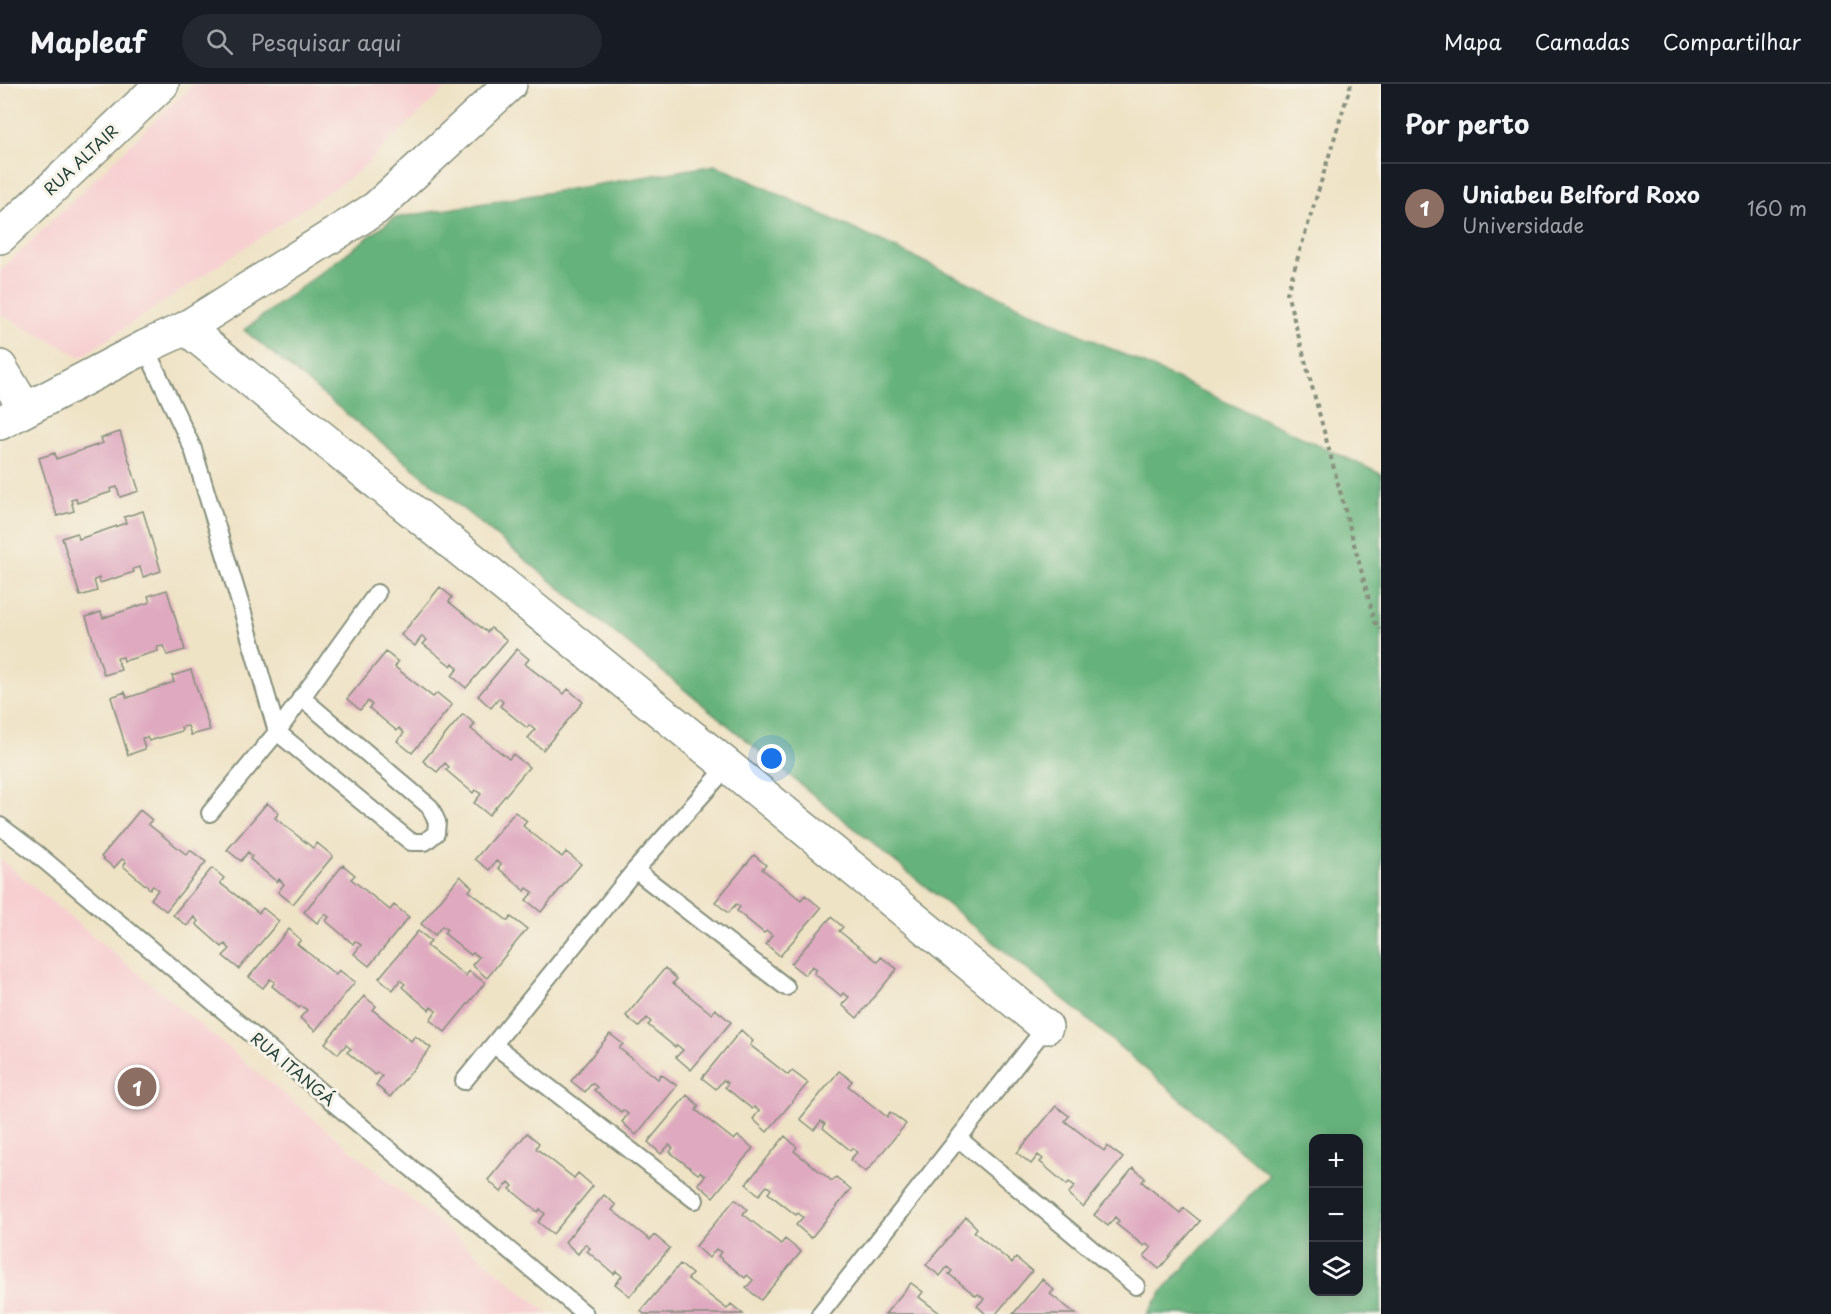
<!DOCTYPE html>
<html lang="pt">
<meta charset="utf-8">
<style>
body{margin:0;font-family:"Playpen Sans",sans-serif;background:#242831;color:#f1f3f6}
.controls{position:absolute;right:18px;bottom:18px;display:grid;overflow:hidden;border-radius:12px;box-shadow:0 3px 15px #0003}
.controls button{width:54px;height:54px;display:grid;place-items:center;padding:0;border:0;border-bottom:2px solid #363941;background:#171b24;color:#f1f3f6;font:30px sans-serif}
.you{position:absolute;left:772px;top:675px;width:21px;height:21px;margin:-15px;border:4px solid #fff;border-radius:50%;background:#1a73e8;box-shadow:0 0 0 9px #1a73e833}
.badge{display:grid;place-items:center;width:39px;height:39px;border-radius:50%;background:#c8321e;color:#fff;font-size:20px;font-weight:700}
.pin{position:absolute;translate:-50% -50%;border:3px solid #fff;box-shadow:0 2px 6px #0006}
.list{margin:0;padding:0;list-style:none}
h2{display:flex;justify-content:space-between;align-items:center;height:78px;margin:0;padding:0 24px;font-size:26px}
h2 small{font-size:20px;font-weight:400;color:#9ea1a6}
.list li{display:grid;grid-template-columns:39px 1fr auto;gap:18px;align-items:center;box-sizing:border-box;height:90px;padding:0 24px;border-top:2px solid #363941}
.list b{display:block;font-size:22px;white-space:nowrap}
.list p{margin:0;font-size:20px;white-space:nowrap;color:#9ea1a6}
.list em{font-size:20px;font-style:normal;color:#9ea1a6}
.icon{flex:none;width:33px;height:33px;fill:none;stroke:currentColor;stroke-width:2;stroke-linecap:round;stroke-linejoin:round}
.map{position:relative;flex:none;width:1381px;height:1230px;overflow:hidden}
header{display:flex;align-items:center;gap:36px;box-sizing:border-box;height:84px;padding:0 30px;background:#171b24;border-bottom:2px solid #363941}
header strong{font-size:28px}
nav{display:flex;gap:33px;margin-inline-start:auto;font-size:21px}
.search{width:420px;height:54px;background:#242831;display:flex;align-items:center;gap:15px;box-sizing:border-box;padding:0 21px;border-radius:33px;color:#9ea1a6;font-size:22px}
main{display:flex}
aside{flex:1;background:#171b24}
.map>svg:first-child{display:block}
.built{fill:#f7cfd1}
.forest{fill:#66b27c;stroke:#427858;stroke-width:1.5;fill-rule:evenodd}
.building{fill:#dfaac0}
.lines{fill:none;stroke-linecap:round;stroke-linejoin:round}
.lane-casing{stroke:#87907d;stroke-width:20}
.street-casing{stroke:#87907d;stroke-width:36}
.path{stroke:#87907d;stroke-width:4;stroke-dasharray:4.5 4.5;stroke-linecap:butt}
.lane{stroke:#fff;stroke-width:16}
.street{stroke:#fff;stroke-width:33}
.labels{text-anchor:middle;stroke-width:6;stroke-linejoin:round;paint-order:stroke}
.street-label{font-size:16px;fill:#1f3d34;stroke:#f7f3e8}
</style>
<header>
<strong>Mapleaf</strong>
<div class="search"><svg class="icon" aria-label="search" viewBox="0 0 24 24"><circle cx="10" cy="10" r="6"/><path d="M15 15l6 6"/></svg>Pesquisar aqui</div>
<nav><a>Mapa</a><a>Camadas</a><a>Compartilhar</a></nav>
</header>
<main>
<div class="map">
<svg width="1381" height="1230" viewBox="0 0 1381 1230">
<rect width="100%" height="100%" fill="#f7f3e8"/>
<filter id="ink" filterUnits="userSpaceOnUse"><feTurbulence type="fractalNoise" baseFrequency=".0167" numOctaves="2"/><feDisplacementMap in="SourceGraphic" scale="12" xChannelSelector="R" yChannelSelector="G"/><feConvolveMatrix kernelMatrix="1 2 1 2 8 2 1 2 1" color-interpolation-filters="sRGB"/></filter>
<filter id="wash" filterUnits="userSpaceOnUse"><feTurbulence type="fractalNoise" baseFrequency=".008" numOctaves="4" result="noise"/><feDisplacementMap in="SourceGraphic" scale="24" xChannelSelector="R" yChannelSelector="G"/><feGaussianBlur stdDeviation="1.35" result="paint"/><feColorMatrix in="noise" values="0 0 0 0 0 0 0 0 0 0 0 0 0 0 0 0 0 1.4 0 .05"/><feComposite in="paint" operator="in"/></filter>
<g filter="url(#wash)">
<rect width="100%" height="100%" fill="#efe3c6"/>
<path class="built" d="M193 0H450L358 88 81 273 0 230V187Z
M0 775 549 1230H0Z"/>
<path class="forest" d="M716 81 1381 390V1230H1147L1166 1203 1269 1091 1078 927 244 246 394 134ZM1314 1054H1358V1208H1314Z"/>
<g id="blocks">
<path class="building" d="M120 348 139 407 120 413 117 403 110 405 111 408 77 419 76 414 71 416 74 427 57 432 39 374 55 369 56 375 103 359 101 354Z
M143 427 161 487 143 493 140 483 133 485 134 488 100 499 99 494 94 496 97 507 80 512 62 454 77 449 79 455 126 439 124 433Z
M440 503 452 513 449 518 487 548 491 544 507 556 466 604 452 592 458 584 453 579 451 582 423 560 427 556 422 552 415 562 401 551Z
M167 506 185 566 167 571 163 562 157 563 158 567 124 577 123 573 117 574 121 586 104 591 86 533 101 528 103 534 150 518 148 512Z
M517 565 529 575 525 580 564 610 568 605 583 618 543 666 528 654 535 646 529 641 527 644 500 622 503 618 499 614 491 624 478 612Z
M386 568 398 578 395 583 433 613 437 609 452 621 412 669 397 657 404 649 399 644 397 647 369 624 372 621 368 617 360 626 347 615Z
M191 586 210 646 191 651 188 642 181 643 182 647 149 657 147 653 142 654 145 665 128 671 111 613 125 608 127 614 174 598 172 592Z
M463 630 475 640 471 645 509 675 513 670 529 683 489 731 474 719 481 710 475 706 473 709 446 686 449 683 445 679 437 688 423 677Z
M267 719 279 729 275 734 313 764 317 759 333 772 293 820 278 808 284 800 279 795 277 798 250 775 252 772 248 768 241 777 227 766Z
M140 726 152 736 148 740 187 771 190 766 206 778 166 827 151 815 158 806 153 802 150 805 123 782 126 778 122 775 114 784 101 773Z
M515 728 527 737 523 742 562 773 566 768 581 780 541 828 526 816 533 808 527 804 525 807 498 784 501 780 496 777 489 786 475 775Z
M754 771 766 781 762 785 801 816 805 811 821 824 780 872 766 860 772 851 767 847 764 849 737 827 740 823 736 820 728 829 715 818Z
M343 781 355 791 351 795 390 826 394 821 409 833 369 882 354 870 361 861 355 857 353 860 326 837 329 833 325 830 317 839 304 828Z
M212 784 224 794 220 799 259 829 263 824 279 837 239 885 223 872 230 865 225 860 222 863 196 840 198 837 194 833 187 842 173 831Z
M460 792 472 803 469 807 508 837 511 833 527 845 487 894 472 881 479 873 473 869 471 871 444 849 447 845 442 842 435 851 421 840Z
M831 833 843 843 839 847 878 878 881 873 897 885 857 934 842 921 849 913 843 909 841 912 814 889 817 885 812 882 805 891 791 880Z
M289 845 301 856 297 860 336 891 339 886 355 898 315 947 300 934 307 926 301 922 299 924 272 902 275 898 270 895 263 904 249 893Z
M418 847 431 857 427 862 466 892 469 887 485 899 445 948 430 936 436 927 431 923 429 926 402 903 405 900 400 896 393 906 379 894Z
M665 884 677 895 673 899 712 930 715 925 731 938 691 986 676 973 683 966 677 961 675 963 648 941 651 938 647 934 639 943 626 932Z
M364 912 376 922 373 926 411 957 415 952 431 964 390 1013 376 1001 382 992 377 988 375 991 347 968 351 965 346 961 338 970 325 959Z
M741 946 753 957 750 961 788 991 792 987 808 999 767 1048 753 1035 759 1027 754 1023 752 1025 725 1003 728 999 723 996 716 1005 702 994Z
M610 950 623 960 619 964 658 995 661 990 677 1002 636 1051 622 1038 628 1030 623 1026 621 1028 594 1006 597 1003 592 999 585 1008 571 997Z
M839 987 852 997 848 1002 887 1033 890 1028 906 1040 866 1088 850 1076 857 1068 852 1064 850 1066 823 1044 825 1040 821 1037 814 1046 800 1035Z
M687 1011 699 1022 696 1026 734 1056 738 1052 753 1064 713 1113 698 1100 705 1092 700 1088 698 1090 670 1068 673 1064 669 1061 661 1070 648 1058Z
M1056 1022 1069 1032 1065 1037 1104 1067 1107 1062 1123 1074 1083 1123 1068 1110 1075 1102 1069 1098 1067 1101 1040 1078 1043 1075 1038 1071 1031 1080 1017 1069Z
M527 1049 539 1059 536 1064 574 1094 578 1089 593 1102 553 1150 538 1138 545 1130 540 1125 538 1128 510 1105 513 1102 509 1098 501 1108 488 1096Z
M785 1052 797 1063 794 1067 832 1097 836 1093 851 1105 811 1154 796 1141 803 1133 798 1129 796 1131 768 1109 771 1105 767 1102 759 1111 746 1100Z
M1133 1084 1145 1094 1142 1098 1180 1129 1184 1124 1200 1137 1159 1185 1144 1172 1151 1164 1146 1160 1144 1162 1116 1140 1119 1137 1115 1133 1108 1142 1094 1131Z
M604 1111 616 1121 612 1126 650 1156 654 1151 670 1164 630 1212 615 1200 622 1192 616 1187 614 1190 587 1167 590 1164 585 1160 578 1170 565 1158Z
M735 1115 747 1125 743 1130 781 1160 785 1155 801 1168 761 1216 746 1204 753 1196 747 1191 745 1194 718 1172 721 1168 716 1165 709 1174 696 1162Z
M966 1133 977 1144 974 1148 1012 1179 1016 1174 1032 1187 996 1230H986L977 1222 984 1215 978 1210 976 1212 949 1190 952 1187 947 1183 940 1192 926 1181Z
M680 1180 692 1190 688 1195 727 1225 731 1220 743 1230H644L641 1227Z
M1042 1195 1054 1206 1050 1210 1076 1230H1013Z
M911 1199 923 1208 919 1213 941 1230H885Z"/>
</g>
</g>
<g filter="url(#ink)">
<use href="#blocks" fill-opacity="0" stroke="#87907d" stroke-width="1.5"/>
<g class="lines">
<defs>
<path id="lane" d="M145 263 193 365 241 522 277 648 411 758H425L436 749 437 738 430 723 301 613
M210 729 277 648 377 509
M0 742 37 770 585 1230
M635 786 786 903
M494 961 695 1116
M464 997 635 786 728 682
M959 1055 1136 1202
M820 1230 1046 943"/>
<path id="street" d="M0 153 162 0
M186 244 728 682 1046 943
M0 283 25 325
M0 339 145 263 186 244 376 124 510 0"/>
</defs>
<use href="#lane" class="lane-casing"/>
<use href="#street" class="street-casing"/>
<path class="path" d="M1351 0 1287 209 1375 538 1381 545"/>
<use href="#lane" class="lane"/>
<use href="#street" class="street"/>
</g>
</g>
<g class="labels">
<g class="street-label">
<text transform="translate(81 76) rotate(-43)" y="6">RUA ALTAIR</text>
<text transform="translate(293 985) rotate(40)" y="6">RUA ITANGÁ</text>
</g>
</g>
</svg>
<div class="controls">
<button>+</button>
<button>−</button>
<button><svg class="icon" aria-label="layers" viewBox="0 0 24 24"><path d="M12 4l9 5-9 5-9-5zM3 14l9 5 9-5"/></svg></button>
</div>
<div class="you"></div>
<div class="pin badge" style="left:137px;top:1003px;background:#8d6e63">1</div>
</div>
<aside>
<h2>Por perto<small></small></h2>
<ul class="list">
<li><span class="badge" style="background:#8d6e63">1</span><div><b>Uniabeu Belford Roxo</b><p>Universidade</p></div><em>160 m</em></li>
</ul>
</aside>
</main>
